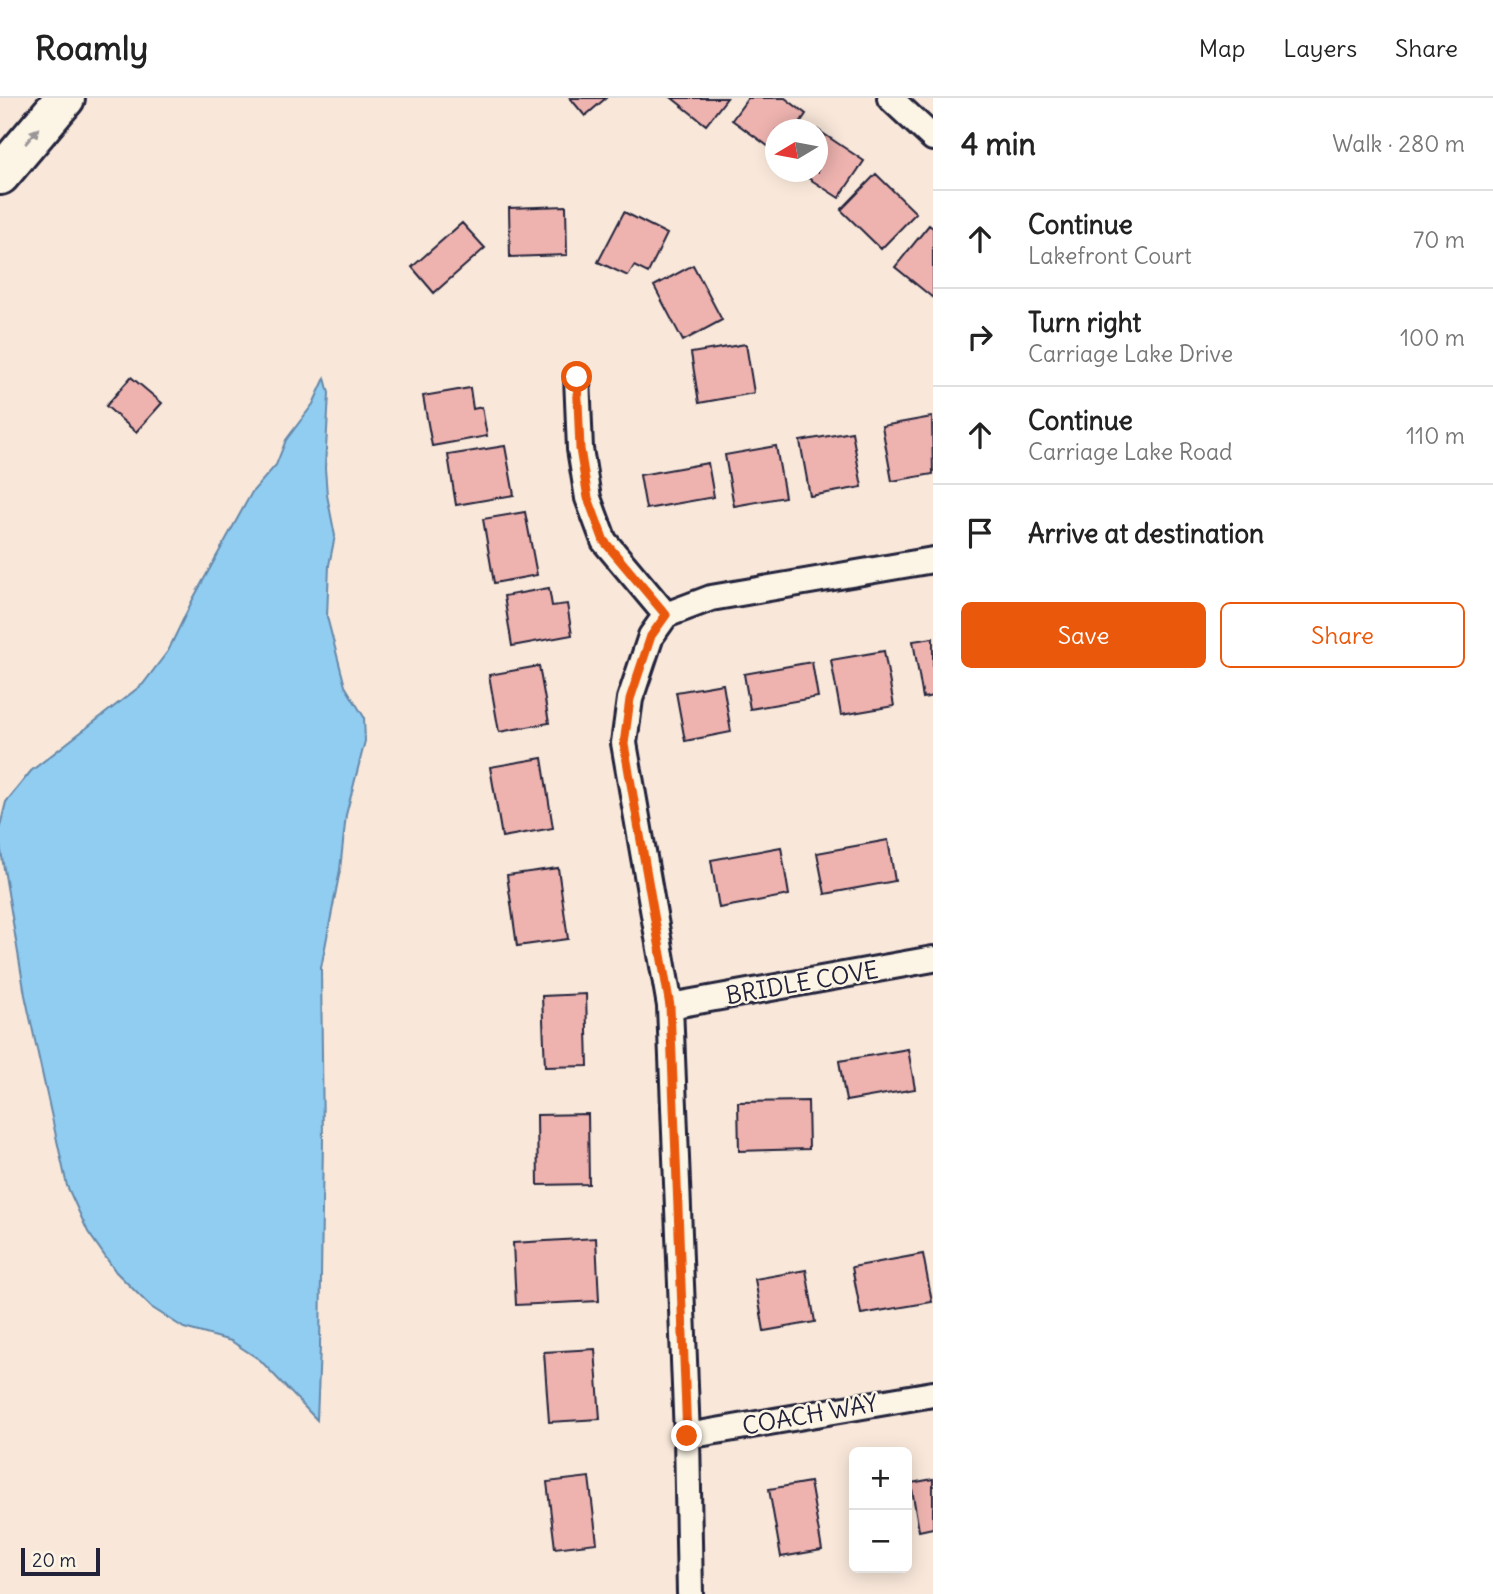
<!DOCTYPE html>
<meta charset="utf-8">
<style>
body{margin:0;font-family:Delius,sans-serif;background:#f6f6f6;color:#222}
.controls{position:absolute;right:21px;bottom:21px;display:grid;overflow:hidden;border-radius:10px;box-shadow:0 4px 18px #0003}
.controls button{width:63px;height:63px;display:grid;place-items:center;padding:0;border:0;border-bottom:2px solid #e0e0e0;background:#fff;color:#222;font:35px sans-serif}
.compass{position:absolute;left:765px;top:21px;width:63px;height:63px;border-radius:50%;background:#fff;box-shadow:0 4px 18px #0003;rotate:260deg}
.scale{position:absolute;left:21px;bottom:18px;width:79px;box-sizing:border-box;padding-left:7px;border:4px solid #22223b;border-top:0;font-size:19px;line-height:24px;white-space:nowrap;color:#22223b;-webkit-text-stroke:5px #fcf5e5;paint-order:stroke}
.stop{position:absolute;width:21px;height:21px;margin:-16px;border:5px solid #ea580c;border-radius:50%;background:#fff}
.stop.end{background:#ea580c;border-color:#fff;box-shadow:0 2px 7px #0008}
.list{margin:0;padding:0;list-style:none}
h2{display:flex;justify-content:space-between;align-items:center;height:91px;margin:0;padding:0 28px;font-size:30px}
h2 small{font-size:23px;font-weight:400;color:#767676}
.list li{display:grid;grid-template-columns:46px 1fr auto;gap:21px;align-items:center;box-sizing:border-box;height:98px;padding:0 28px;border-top:2px solid #e0e0e0}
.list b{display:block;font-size:26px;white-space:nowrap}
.list p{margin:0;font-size:23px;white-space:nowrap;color:#767676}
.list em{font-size:23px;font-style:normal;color:#767676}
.actions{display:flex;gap:14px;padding:21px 28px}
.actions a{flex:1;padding:16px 0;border:2px solid #ea580c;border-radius:10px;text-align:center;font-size:24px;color:#ea580c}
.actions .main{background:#ea580c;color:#fff}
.icon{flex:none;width:38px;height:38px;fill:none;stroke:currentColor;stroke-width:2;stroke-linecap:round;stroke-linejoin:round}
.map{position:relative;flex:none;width:933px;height:1496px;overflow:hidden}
header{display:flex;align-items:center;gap:42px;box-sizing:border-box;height:98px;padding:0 35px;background:#fff;border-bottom:2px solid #e0e0e0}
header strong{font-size:33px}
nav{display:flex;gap:38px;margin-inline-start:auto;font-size:24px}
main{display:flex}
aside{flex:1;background:#fff}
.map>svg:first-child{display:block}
.water{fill:#91ccf1;stroke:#6588a8;stroke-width:2}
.building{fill:#eeb3af;stroke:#22223b;stroke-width:2}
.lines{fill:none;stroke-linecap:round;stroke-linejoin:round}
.street-casing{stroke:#22223b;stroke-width:30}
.highway-casing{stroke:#22223b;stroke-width:44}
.street{stroke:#fcf5e5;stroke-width:24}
.highway{stroke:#fcf5e5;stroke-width:38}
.oneway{fill:#9a9698}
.route{stroke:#ea580c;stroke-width:9}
.labels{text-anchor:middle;stroke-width:5;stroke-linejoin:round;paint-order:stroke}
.street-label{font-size:24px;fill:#22223b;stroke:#fcf5e5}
</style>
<header>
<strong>Roamly</strong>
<nav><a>Map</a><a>Layers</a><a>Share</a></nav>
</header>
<main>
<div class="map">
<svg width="933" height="1496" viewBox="0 0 933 1496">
<rect width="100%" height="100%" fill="#f9e8da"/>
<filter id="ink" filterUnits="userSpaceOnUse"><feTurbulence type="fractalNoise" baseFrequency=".0143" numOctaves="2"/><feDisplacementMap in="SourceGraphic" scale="14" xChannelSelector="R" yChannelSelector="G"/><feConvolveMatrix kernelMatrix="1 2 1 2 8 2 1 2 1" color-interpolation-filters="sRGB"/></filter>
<g filter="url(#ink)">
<path class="water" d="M325 280 329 295 325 370 327 397 335 438 329 467 327 519 345 588 364 619 365 643 346 717 340 772 321 870 323 1042 320 1249 317 1322 260 1262 231 1243 184 1230 151 1209 116 1174 88 1134 67 1088 25 897 0 747V728L6 704 31 673 143 586 168 553 193 501 252 394 276 367 286 342 313 306Z"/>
<path class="building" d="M570 0H606L585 18Z
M672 0H727L706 27Z
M748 0H785L806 16 795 32H776V54L732 22Z
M818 32 864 63 839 100 799 74H818Z
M876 76 916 115 881 151 841 112Z
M566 108 567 157 510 159 509 110Z
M624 114 667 136 648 175 634 168 628 178 598 164Z
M462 125 485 150 434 195 412 169Z
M929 127 933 130V200L895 169Z
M693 167 722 222 683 243 654 188Z
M746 246 754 295 699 305 691 255Z
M131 279 162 305 136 334 106 308Z
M470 290 473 311 482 309 487 338 432 348 423 298Z
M932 319 933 376 892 383 882 328Z
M852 334 862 389 810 398 800 343Z
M505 348 514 397 456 407 448 357Z
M776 348 785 399 734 408 725 357Z
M708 365 714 399 646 411 640 377Z
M525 414 537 477 494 485 483 421Z
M549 490 552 508 567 506 572 537 512 548 504 498Z
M933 540V598L923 600 913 543Z
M884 553 894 608 841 617 831 562Z
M812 564 818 599 750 611 744 576Z
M539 568 549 625 499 634 489 577Z
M723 586 731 634 685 643 676 594Z
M542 660 553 730 502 739 490 669Z
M888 742 895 783 825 796 817 755Z
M781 749 789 797 719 810 711 762Z
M558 770 568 841 517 848 507 777Z
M586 896 588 968 545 969 542 898Z
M908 951 915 991 846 1003 839 963Z
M808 1003 809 1051 739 1053 738 1004Z
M588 1016 589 1086 538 1087 537 1017Z
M596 1140 599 1203 516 1207 513 1145Z
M923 1156 932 1204 861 1216 852 1169Z
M806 1172 815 1224 764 1233 755 1181Z
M595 1251 600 1321 549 1324 544 1254Z
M589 1379 597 1445 555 1450 547 1384Z
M933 1381V1430L919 1433 911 1385Z
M810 1384 822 1452 781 1459 769 1391Z"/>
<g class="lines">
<defs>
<path id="street" d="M890 0 933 40
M577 279 580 351 588 400 604 443 666 517
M666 517 651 538 630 601 624 645 670 908 687 1338 690 1496
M666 517 711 500 933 462
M670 908 933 861
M687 1338 933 1296"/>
<path id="highway" d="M0 77 65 0"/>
</defs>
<use href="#street" class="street-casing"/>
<use href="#highway" class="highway-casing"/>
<use href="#street" class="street"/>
<use href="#highway" class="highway"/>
</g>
<defs><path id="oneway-solid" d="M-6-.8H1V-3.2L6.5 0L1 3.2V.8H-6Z" transform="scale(1.75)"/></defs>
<use class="oneway" href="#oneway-solid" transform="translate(32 38) rotate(-50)"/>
</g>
<g class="lines" filter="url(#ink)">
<path class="route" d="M577 279 580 351 588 400 604 443 666 517 651 538 630 601 624 646 670 908 687 1338"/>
</g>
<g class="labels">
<g class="street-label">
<text transform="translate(802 885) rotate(-10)" y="8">BRIDLE COVE</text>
<text transform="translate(810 1317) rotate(-10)" y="8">COACH WAY</text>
</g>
</g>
</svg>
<div class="controls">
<button>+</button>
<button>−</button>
</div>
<svg class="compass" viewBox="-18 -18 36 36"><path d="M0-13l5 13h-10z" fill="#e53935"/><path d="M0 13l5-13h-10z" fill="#767676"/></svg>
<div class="scale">20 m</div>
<div class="stop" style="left:577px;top:279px"></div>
<div class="stop end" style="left:687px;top:1338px"></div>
</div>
<aside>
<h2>4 min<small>Walk · 280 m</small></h2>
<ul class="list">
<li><svg class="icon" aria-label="ahead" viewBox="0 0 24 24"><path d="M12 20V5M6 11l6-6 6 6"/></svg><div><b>Continue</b><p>Lakefront Court</p></div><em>70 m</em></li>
<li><svg class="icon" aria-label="right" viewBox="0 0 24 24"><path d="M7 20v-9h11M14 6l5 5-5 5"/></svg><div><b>Turn right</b><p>Carriage Lake Drive</p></div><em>100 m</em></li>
<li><svg class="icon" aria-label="ahead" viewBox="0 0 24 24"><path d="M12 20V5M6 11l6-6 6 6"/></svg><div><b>Continue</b><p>Carriage Lake Road</p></div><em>110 m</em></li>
<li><svg class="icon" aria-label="arrive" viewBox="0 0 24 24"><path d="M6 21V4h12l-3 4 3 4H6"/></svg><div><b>Arrive at destination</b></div></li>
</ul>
<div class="actions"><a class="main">Save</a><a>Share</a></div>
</aside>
</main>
